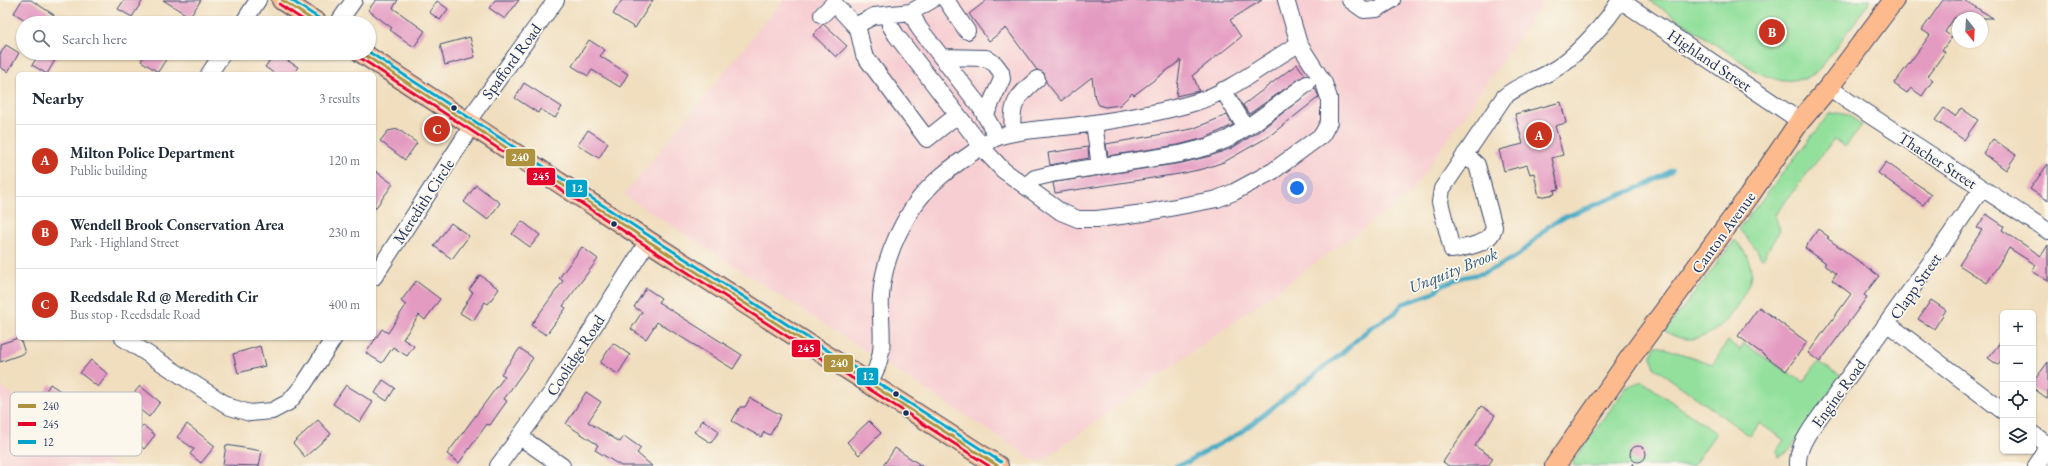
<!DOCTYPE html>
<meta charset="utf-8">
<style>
body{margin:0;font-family:"EB Garamond",serif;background:#f2f2f3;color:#1f2937}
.controls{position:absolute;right:12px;bottom:12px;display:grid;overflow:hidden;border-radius:6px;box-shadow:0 1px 3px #0004}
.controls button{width:36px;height:36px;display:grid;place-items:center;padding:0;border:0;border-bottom:1px solid #e0e1e3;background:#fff;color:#1f2937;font:20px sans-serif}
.compass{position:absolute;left:1952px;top:12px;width:36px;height:36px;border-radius:50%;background:#fff;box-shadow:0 1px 3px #0004;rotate:162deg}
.you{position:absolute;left:1297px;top:188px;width:14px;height:14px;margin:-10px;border:3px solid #fff;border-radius:50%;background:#1a73e8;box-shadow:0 0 0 6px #1a73e833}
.badge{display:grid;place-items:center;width:26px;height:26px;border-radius:50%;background:#c8321e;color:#fff;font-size:13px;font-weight:700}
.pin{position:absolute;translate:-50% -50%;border:2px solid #fff;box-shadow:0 1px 4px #0006}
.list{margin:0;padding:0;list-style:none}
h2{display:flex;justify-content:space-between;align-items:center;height:52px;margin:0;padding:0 16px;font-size:17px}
h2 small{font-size:13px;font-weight:400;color:#747a83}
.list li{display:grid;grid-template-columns:26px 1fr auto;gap:12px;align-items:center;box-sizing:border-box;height:72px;padding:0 16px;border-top:1px solid #e0e1e3}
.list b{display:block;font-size:15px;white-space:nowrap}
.list p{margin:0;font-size:13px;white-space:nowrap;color:#747a83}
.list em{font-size:13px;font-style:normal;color:#747a83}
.icon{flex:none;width:22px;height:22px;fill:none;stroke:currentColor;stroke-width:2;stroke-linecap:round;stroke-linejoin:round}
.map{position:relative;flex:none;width:2048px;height:466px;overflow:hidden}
.search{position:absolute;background:#fff;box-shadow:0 1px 3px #0004;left:16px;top:16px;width:360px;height:44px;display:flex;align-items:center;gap:10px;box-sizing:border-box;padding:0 14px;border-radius:22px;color:#747a83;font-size:15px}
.panel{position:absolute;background:#fff;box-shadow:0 1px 3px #0004;left:16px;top:72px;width:360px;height:268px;border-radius:6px}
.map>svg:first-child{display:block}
.built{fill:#f7cfd2}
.green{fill:#93e09c;stroke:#57887d}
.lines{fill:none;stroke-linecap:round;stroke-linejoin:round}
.stream{stroke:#46aac5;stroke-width:4.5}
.building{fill:#e49bc2}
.minor-casing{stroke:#3b496c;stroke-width:18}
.major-casing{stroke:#3b496c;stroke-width:22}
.path{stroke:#3b496c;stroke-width:2.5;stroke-dasharray:3 3;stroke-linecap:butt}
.minor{stroke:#fff;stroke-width:16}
.major{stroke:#fcba8d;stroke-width:20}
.bus-1-casing{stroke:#fbf7ec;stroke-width:6}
.bus-2-casing{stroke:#fbf7ec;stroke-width:6}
.bus-3-casing{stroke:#fbf7ec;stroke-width:6}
.bus-1{stroke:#af923e;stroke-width:3}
.bus-2{stroke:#e4002b;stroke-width:3}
.bus-3{stroke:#01a3c8;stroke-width:3}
.bus-dot{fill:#1b2f5e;stroke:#fbf7ec;stroke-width:1.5}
.labels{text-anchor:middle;stroke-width:3.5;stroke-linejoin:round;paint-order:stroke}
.street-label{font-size:16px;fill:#1b2f5e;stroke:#fbf7ec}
.water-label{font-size:17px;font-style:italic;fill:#2a5a82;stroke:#fbf7ec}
.key{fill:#fbf7ec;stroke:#b8bbc1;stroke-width:1}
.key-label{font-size:11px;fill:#1b2f5e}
.line-badge{stroke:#fbf7ec;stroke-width:1.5}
.badge-label{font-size:11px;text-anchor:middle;font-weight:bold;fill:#fff}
</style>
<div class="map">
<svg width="2048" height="466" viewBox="0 0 2048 466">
<rect width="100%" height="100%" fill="#fbf7ec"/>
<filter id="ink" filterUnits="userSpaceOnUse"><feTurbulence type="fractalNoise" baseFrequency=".025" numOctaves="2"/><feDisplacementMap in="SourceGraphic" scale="8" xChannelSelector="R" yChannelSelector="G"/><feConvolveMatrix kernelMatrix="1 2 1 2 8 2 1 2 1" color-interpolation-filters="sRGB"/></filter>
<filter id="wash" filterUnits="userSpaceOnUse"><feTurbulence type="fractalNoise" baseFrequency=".012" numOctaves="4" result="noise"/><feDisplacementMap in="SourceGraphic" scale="16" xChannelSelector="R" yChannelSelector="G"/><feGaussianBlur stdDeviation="0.9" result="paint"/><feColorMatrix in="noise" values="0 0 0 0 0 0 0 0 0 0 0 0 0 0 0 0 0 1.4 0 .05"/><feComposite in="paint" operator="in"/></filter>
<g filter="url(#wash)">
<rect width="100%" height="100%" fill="#f0debe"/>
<path class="built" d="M783 0H1544L1409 195 1039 463 624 195Z
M0 386 115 466H0Z"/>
<path class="green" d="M1649 0H1871L1823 65 1814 74 1804 79 1782 81 1769 77 1757 72Z
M1838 113 1848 115 1862 125 1845 147 1834 139 1775 215 1780 230 1763 258 1760 257 1757 250 1739 229 1829 114Z
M1735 240C1743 248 1751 261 1751 273 1751 281 1745 292 1741 299 1726 326 1698 353 1665 331Z
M1728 341 1740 350 1744 344 1803 382 1818 362 1841 376 1789 451 1778 457 1777 450 1784 440 1759 423 1750 436 1655 368 1651 357 1655 345 1713 364Z
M1642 381 1716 433 1693 466H1574L1573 461 1627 387Z"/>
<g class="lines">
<path class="stream" d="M1176 466 1188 462 1199 455 1240 433 1342 353 1370 328 1395 313 1402 304 1431 294 1444 284 1464 277 1484 273 1503 264 1520 254 1550 225 1567 216 1648 184 1672 170"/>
</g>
<g id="blocks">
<path class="building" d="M22 0H31L54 15 49 23H30L14 13Z
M124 0H143L132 17 118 9Z
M163 0H201L190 17Z
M376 0H398L393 8 425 31 414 47 390 30 392 28 368 10Z
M495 0H519L505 19 489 8Z
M622 0H653L635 28 613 14Z
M987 0H1262L1230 20 1241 37 1193 75 1199 91 1176 96 1181 60 1134 95 1132 93 1120 105 1105 107 1099 105 1095 99 1092 77 1061 101 1046 82 1044 73 1037 70 1006 28 989 41 969 14Z
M1943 0H1964L1993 18H1954L1945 32 1952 37 1942 50 1945 52 1928 76 1933 80 1922 96 1911 88 1907 93 1894 84 1930 35 1922 30Z
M437 1 448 9 440 20 429 12Z
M823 24 847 46 836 57 813 35Z
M470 37 475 57 445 65 440 45Z
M589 40 605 50 600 56 628 74 620 87 592 70 588 76 572 66Z
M6 45 19 53 8 72 0 67V54Z
M40 53H59L47 74 32 65Z
M146 53H170L158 72 141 61Z
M275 53 298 67 293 74H275L265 67Z
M1297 64 1305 75 1249 114 1243 105Z
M524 83 562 107 555 118 540 109 538 113 515 98Z
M1315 88 1319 97 1268 137 1224 162 1203 169 1179 174 1055 193 1053 183 1056 182 1182 163 1210 156 1232 148 1258 132Z
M1561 102 1566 123 1555 126 1563 155 1552 158 1559 189 1554 190 1555 194 1539 197 1534 173 1530 174 1527 165 1504 171 1499 150 1523 144 1515 114Z
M1944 108 1955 116 1961 108 1978 120 1964 140 1935 120Z
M1227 115 1233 125 1205 138 1178 145 1108 156 1106 144 1192 129Z
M398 129 417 143 405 160 380 141 388 131Z
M588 130 608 143 599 158 578 145Z
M1993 139 2016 155 2006 170 1983 153Z
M1088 147 1089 158 1050 165 1048 153Z
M1886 162 1931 194 1923 205 1878 173Z
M2048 164V201L2030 189Z
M374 170 393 184 374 210Z
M476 185 500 203 488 220 464 202Z
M1986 214 2004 226 2002 230 2041 256 2048 245V281L2032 271 2036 265 2009 248 1987 283 1959 265 1982 230 1977 228Z
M522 221 540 235 530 247 512 234Z
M451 223 469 236 452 259 434 246Z
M1818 229 1829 237 1827 238 1879 276 1864 295 1867 297 1820 362 1808 353 1851 294 1832 280 1836 274 1824 265 1826 263 1805 248Z
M582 247 598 259 563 306 566 308 546 335 531 325 563 281 559 278Z
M480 275 499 289 488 304 485 302 473 321 460 313 473 292 469 290Z
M416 281 440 299 425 320 419 315 403 339 414 346 407 356 393 347 382 363 366 353 382 329 388 333 406 305 401 301Z
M646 288 661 298 658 302 742 355 733 369 657 322 646 339 631 329 642 312 634 307Z
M1931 300 1946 310 1934 329 1918 319Z
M1759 307 1807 342 1786 371 1738 336Z
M18 338H20L25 353 0 362V344Z
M2003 339V357L1998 365 1988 358Z
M613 343 630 355 618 374 600 363Z
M260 346 265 366 238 373 233 354Z
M520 348 533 358 504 399 507 401 490 425 487 424 459 463 447 454 505 376 501 374Z
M91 360 108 374 98 387 80 373Z
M2048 362V399L2033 388V382Z
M383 380 395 388 387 401 375 393Z
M50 384 62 392 56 401 44 394Z
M346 385 373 402 360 422 333 404Z
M140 386 160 402 149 417 128 400Z
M586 392 601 402 588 422 620 442 624 436 641 448 637 453 652 466H621L595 450 598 445 566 424Z
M750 398 781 415 770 435 764 432 761 437 732 421 740 407H745Z
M1481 406 1495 415 1475 446 1493 458 1488 466H1449L1443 462Z
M318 420 331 434 305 457 293 443Z
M703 420 719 431 711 443 694 432Z
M869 421 881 433 859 455 847 442Z
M187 424 215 446 201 463 190 454 194 449 177 437Z
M143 425 155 435 144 449 132 439Z
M226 445 262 451 259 466 223 465Z
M1630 454a8 8 0 1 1 16 0a8 8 0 1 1-16 0Z
M895 448 922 466H883Z"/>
</g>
</g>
<g filter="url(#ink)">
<use href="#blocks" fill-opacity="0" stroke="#3b496c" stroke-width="1"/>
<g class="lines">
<defs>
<path id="minor" d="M946 0 967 31
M1350 0 1364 10 1377 9 1392 0
M1620 0 1800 121
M911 12 919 28 981 108 997 137
M822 15 834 3 858 29 864 55 927 139 956 116
M889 15 890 25 896 35 987 153 1003 170 1061 212 1078 219H1097L1144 213 1217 199 1234 192 1273 171 1322 135 1329 122V98L1324 83 1299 44 1286 0
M243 23 258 0
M338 23 354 0
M855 26 874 16 911 12 932 0
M941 57 986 58 995 64 1001 72 1002 79 986 114
M209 74 223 53
M1829 87 1848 101 2048 231
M1223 90 1246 128
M467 122 556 0
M1094 123 1100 167
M1013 133C1010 104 1016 97 1037 79
M1465 154 1477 165 1494 227C1491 245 1466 247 1452 250L1440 202 1442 189 1504 97C1518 84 1539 80 1555 69 1575 57 1608 21 1620 0
M1057 173 1180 154 1208 147 1228 139 1252 124 1307 84
M1026 186 1035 178 1052 174
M374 277 472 126
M1888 324 2003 411
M123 338 230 407 250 413 272 411 289 402 304 384 334 338
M869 383C889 351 879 331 881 296 883 265 895 236 912 209 928 184 950 168 975 151 983 145 992 139 1001 136 1023 129 1049 129 1072 126 1112 121 1155 114 1193 103 1233 91 1263 64 1299 44
M2033 434 2048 445
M520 437 562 466
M498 466 552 392 648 241
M1798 466C1797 452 1804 440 1811 429L1948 238 1982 188
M2036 466 2048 448"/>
<path id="major" d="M282 0 317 23
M362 53 648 241 998 466
M1555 466 1630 358 1749 196 1800 121 1829 87 1894 0"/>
</defs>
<use href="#minor" class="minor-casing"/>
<use href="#major" class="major-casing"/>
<path class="path" d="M1632 466 1635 461"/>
<use href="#minor" class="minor"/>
<use href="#major" class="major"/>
<defs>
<path id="bus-1" d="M282 0 317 23
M362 53 648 241 998 466"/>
<path id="bus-2" d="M279 4 308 23
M359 57 645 245 989 466"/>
<path id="bus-3" d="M291 0 320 19
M369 52 651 237 1001 462"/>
</defs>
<use href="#bus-1" class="bus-1-casing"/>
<use href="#bus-2" class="bus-2-casing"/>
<use href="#bus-3" class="bus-3-casing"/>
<use href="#bus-1" class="bus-1"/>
<use href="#bus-2" class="bus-2"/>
<use href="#bus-3" class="bus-3"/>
</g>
</g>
<g class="bus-dot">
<circle cx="454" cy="108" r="3.5"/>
<circle cx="614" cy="224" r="3.5"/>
<circle cx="896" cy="394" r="3.5"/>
<circle cx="906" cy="413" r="3.5"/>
</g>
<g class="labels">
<g class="street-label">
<text transform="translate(1710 60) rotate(34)" y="6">Highland Street</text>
<text transform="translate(511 61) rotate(-54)" y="6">Spafford Road</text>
<text transform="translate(1938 160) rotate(33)" y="6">Thacher Street</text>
<text transform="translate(423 201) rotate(-57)" y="6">Meredith Circle</text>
<text transform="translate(1723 232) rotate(-54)" y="6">Canton Avenue</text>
<text transform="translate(1915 286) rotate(-55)" y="6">Clapp Street</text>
<text transform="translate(575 355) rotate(-57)" y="6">Coolidge Road</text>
<text transform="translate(1838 393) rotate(-54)" y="6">Engine Road</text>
</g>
<g class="water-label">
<text transform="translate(1453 270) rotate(-22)" y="6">Unquity Brook</text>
</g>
</g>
<rect x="10" y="392" width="132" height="64" rx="6" class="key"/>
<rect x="18" y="404" width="18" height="4" fill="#af923e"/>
<rect x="18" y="422" width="18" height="4" fill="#e4002b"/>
<rect x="18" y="440" width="18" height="4" fill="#01a3c8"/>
<g class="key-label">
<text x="43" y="410">240</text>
<text x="43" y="428">245</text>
<text x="43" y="446">12</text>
</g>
<g class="line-badge">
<rect x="505" y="148" width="31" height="19" rx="4" fill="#af923e"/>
<rect x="526" y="167" width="30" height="19" rx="4" fill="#e4002b"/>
<rect x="565" y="179" width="23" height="19" rx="4" fill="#01a3c8"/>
<rect x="791" y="339" width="30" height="19" rx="4" fill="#e4002b"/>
<rect x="823" y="354" width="31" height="19" rx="4" fill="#af923e"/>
<rect x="856" y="367" width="23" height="19" rx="4" fill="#01a3c8"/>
</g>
<g class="badge-label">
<text x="520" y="161">240</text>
<text x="541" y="180">245</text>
<text x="577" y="192">12</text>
<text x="806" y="352">245</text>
<text x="839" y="367">240</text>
<text x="868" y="380">12</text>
</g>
</svg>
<div class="controls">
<button>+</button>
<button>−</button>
<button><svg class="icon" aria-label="locate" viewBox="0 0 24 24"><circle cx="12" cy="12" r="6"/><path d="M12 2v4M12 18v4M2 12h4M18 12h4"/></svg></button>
<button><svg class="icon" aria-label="layers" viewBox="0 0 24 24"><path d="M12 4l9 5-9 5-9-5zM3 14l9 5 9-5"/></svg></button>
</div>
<svg class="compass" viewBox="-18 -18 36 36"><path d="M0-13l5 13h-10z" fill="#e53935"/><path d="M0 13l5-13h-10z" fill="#747a83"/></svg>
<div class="you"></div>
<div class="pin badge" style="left:1539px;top:135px">A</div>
<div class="pin badge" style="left:1772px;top:32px">B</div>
<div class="pin badge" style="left:437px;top:129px">C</div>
<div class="search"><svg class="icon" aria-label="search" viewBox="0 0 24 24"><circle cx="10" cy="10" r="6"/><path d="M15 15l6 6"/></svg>Search here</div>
<section class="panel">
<h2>Nearby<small>3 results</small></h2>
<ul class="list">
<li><span class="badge">A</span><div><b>Milton Police Department</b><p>Public building</p></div><em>120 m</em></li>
<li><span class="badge">B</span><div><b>Wendell Brook Conservation Area</b><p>Park · Highland Street</p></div><em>230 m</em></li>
<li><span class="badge">C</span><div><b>Reedsdale Rd @ Meredith Cir</b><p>Bus stop · Reedsdale Road</p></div><em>400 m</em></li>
</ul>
</section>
</div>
